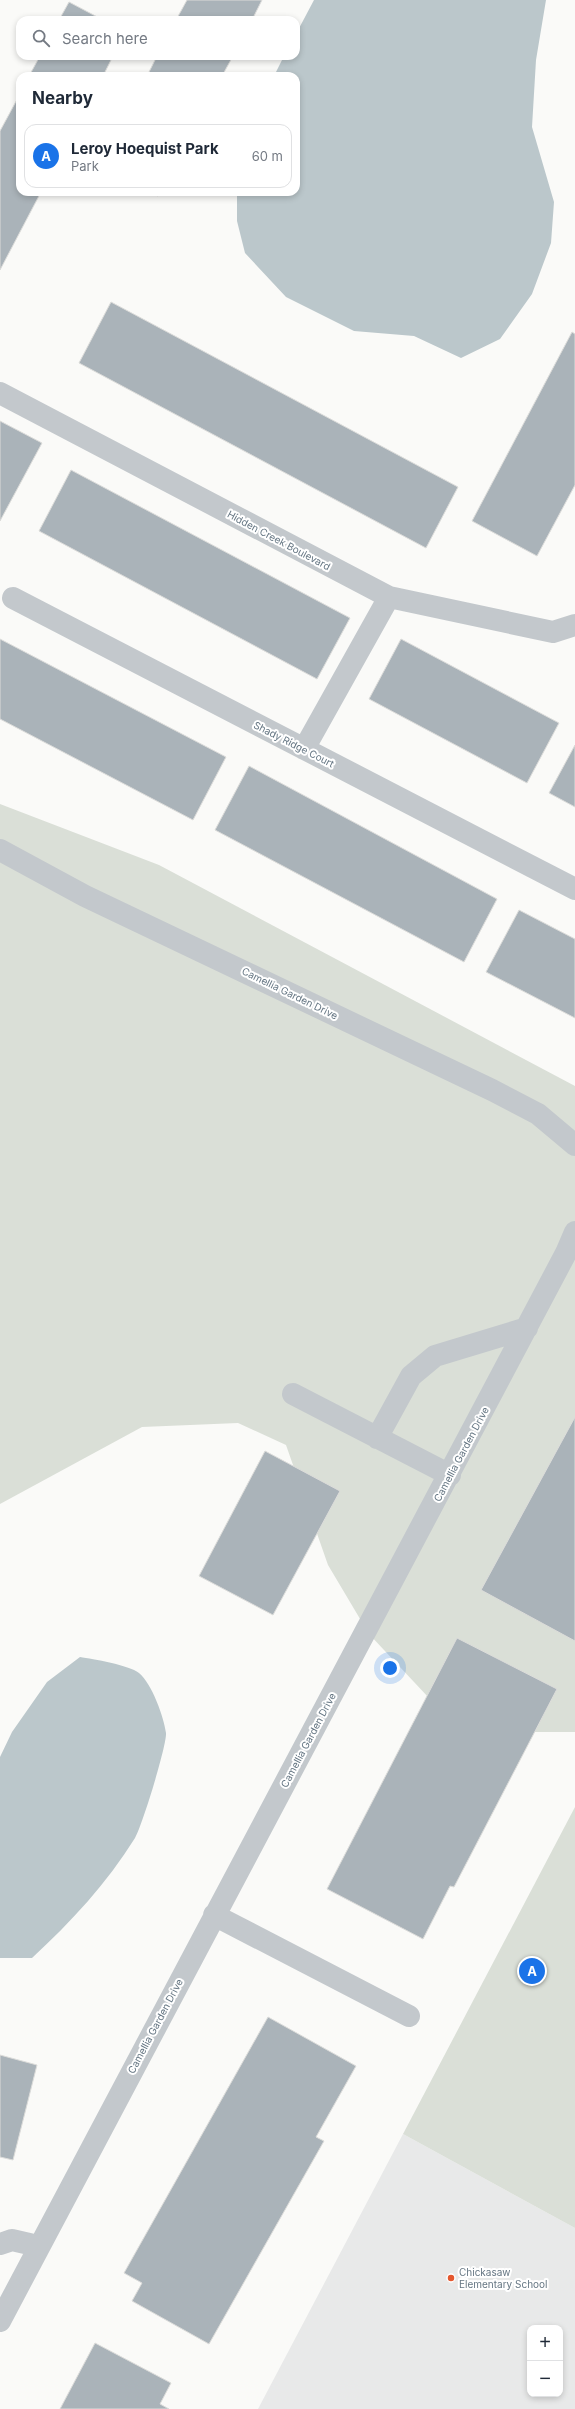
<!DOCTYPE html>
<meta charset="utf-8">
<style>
body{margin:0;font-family:Inter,sans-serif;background:#f2f2f3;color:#1f2937}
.controls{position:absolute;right:12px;bottom:12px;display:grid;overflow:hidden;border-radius:8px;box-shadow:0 2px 6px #0003}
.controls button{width:36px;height:36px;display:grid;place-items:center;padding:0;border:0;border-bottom:1px solid #e0e1e3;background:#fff;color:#1f2937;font:20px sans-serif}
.you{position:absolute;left:390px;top:1668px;width:14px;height:14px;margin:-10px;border:3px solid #fff;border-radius:50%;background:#1a73e8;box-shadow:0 0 0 6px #1a73e833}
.badge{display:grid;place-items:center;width:26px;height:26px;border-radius:50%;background:#1a73e8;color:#fff;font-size:13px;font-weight:700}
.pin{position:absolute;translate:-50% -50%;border:2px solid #fff;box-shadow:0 1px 4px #0006}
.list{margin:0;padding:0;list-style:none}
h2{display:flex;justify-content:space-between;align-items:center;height:52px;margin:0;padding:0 16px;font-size:17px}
h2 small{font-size:13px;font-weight:400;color:#747a83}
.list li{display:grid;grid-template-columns:26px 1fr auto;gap:12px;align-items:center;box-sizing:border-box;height:64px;margin:0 8px 8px;padding:0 8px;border:1px solid #e0e1e3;border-radius:12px}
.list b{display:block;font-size:15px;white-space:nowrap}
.list p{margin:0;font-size:13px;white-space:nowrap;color:#747a83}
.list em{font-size:13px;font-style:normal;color:#747a83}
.icon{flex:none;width:22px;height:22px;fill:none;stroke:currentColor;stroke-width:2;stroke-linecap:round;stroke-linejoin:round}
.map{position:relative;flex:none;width:575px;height:2409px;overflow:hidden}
.search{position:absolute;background:#fff;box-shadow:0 2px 6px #0003;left:16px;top:16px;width:284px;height:44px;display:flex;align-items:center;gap:10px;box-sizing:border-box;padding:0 14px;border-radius:12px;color:#747a83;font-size:15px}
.panel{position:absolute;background:#fff;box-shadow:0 2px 6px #0003;left:16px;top:72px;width:284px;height:124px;border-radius:12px}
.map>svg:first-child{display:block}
.built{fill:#e8e9e9;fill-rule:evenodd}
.green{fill:#dadfd7}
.water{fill:#bbc7cb}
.building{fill:#aab3b9;stroke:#dcdcda}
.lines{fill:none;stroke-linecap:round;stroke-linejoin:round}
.minor{stroke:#c3c8cc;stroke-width:22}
.poi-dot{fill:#e4572e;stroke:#fff;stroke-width:1.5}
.labels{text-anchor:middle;stroke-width:4;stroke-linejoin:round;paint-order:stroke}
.street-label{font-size:10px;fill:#657683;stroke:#fff}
.poi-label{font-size:10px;fill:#657683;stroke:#fff;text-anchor:start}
</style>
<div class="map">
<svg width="575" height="2409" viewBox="0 0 575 2409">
<rect width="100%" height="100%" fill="#fafaf8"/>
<path class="built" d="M403 2134 575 2228V2409H258ZM530 2328H560V2394H530Z"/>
<path class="green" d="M0 804 159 865 575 1086V1732H493L429 1698 369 1634 328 1565 286 1445 238 1423 142 1427 0 1504Z
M575 1807V2228L403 2134Z"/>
<path class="water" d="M314 0H546L536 60 532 127 554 202 551 243 532 294 500 339 461 358 414 336 354 331 286 297 245 253 237 221V192H296V76H274L284 56H296V34Z
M80 1657C93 1659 129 1665 139 1673 152 1684 164 1717 166 1733 167 1745 142 1826 135 1838 107 1883 71 1922 32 1958H0V1757L12 1732 47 1682Z"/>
<path class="building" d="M187 0H262L252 20H176Z
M69 2 103 20H59Z
M40 56H113L103 76H29Z
M157 56H233L222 76H147Z
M20 94V192H41L0 270V131Z
M150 192H160L158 196Z
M111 302 458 487 426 548 79 363Z
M572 332 575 334V485L537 556 472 521Z
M0 421 42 443 0 521Z
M71 470 350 618 317 679 39 531Z
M0 639 226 757 193 820 0 719Z
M401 639 559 723 527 783 369 699Z
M575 745V807L549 793Z
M249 766 497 899 464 962 215 830Z
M519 910 575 939V1018L486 972Z
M575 1417V1641L481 1590Z
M265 1451 340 1491 273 1615 199 1576Z
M457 1638 557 1689 454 1887 450 1886 423 1939 327 1889Z
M268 2017 356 2066 316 2137 324 2141 209 2344 132 2301 142 2283 124 2273Z
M0 2055 37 2065 13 2160 0 2157Z
M95 2343 171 2383 160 2404 169 2409H60Z"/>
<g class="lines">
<path class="minor" d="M0 393 389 597 553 632 575 625
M13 598 575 889
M304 749 389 597
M0 850 85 896 492 1090 538 1114 575 1145
M293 1394 450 1475
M377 1438 411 1376 435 1356 527 1328
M214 1915 409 2016
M0 2244 12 2240 38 2246
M0 2321 566 1253 575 1232"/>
</g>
<circle class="poi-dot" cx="451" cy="2278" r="4"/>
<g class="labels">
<g class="street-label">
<text transform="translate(279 540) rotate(28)" y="4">Hidden Creek Boulevard</text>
<text transform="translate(294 744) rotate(27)" y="4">Shady Ridge Court</text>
<text transform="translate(290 993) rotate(26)" y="4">Camellia Garden Drive</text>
<text transform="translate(461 1454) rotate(-62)" y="4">Camellia Garden Drive</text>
<text transform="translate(308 1740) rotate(-62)" y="4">Camellia Garden Drive</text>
<text transform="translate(155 2026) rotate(-62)" y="4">Camellia Garden Drive</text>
</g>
<g class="poi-label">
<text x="459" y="2276">Chickasaw<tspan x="459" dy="12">Elementary School</tspan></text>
</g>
</g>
</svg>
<div class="controls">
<button>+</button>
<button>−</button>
</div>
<div class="you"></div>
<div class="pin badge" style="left:532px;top:1971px">A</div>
<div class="search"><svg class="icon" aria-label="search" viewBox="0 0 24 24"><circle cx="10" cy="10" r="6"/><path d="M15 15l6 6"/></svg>Search here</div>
<section class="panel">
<h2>Nearby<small></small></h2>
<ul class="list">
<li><span class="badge">A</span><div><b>Leroy Hoequist Park</b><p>Park</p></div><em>60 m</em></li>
</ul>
</section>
</div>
